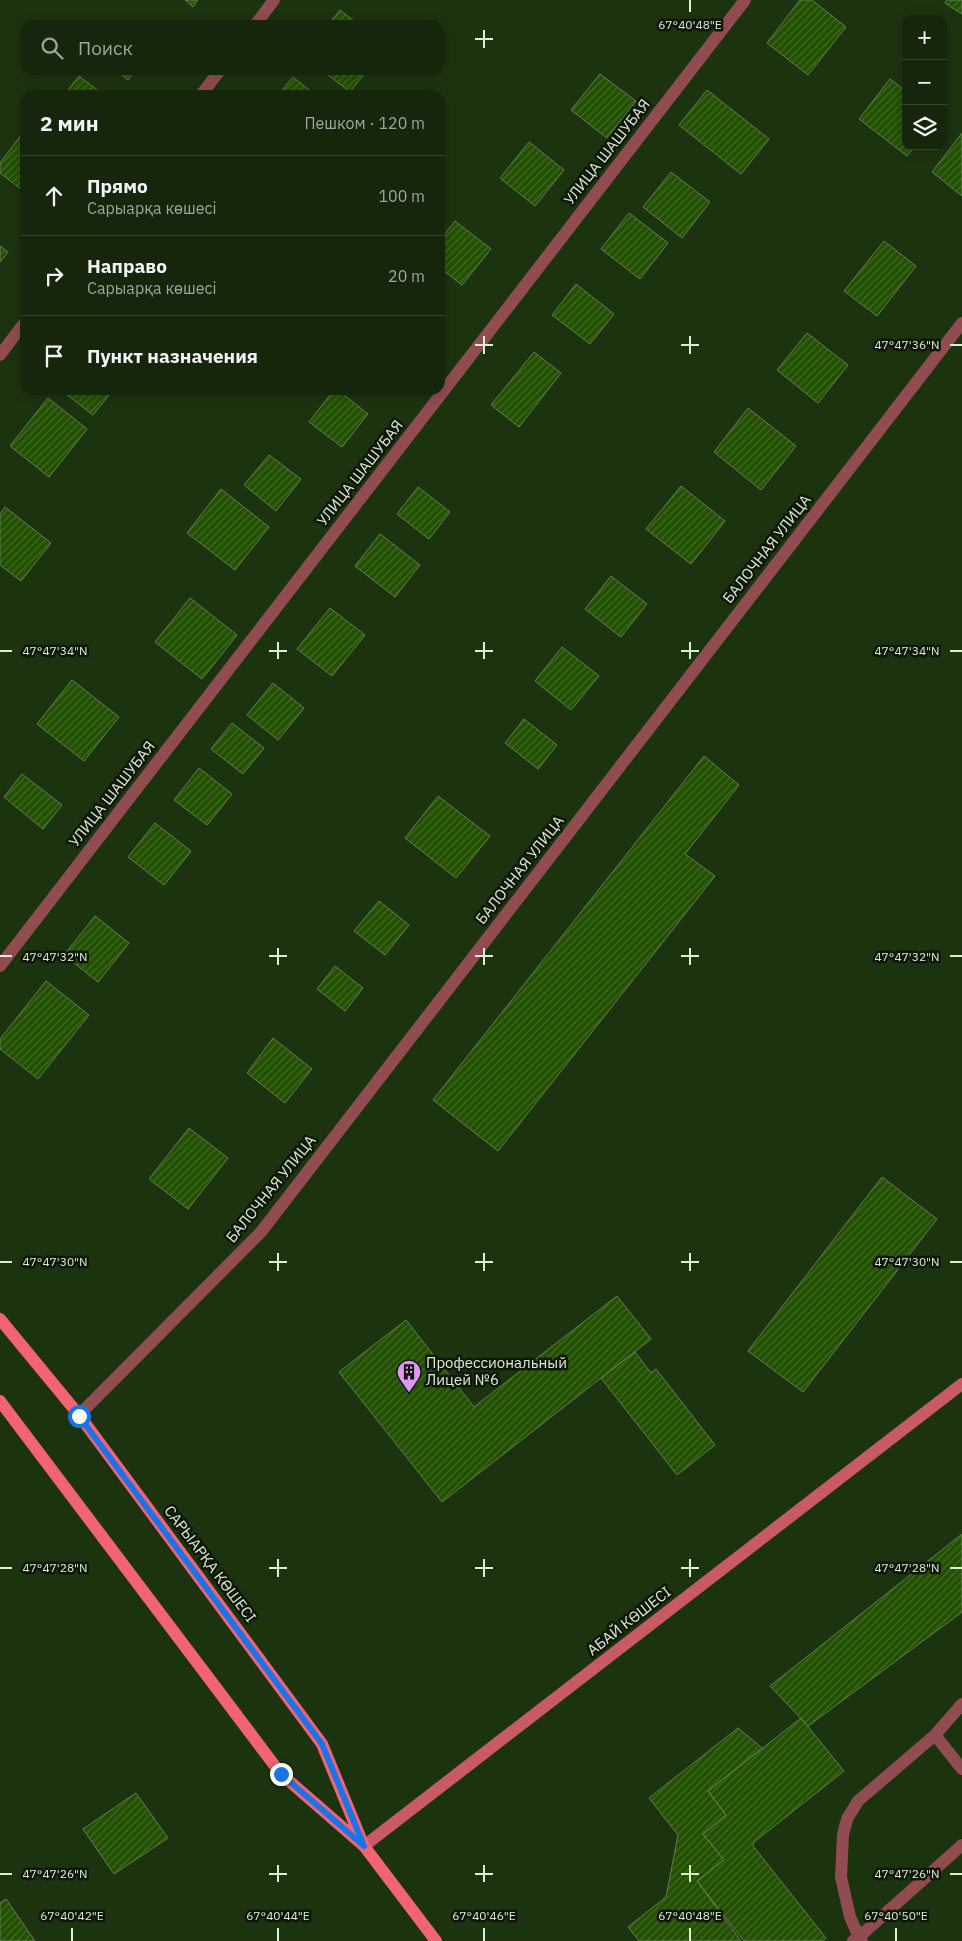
<!DOCTYPE html>
<html lang="ru">
<meta charset="utf-8">
<style>
body{margin:0;font-family:"IBM Plex Sans",sans-serif;background:#1e2e15;color:#f1f3f6}
.controls{position:absolute;right:15px;top:15px;display:grid;overflow:hidden;border-radius:10px;box-shadow:0 2px 12px #0003}
.controls button{width:45px;height:45px;display:grid;place-items:center;padding:0;border:0;border-bottom:1px solid #34432d;background:#15260c;color:#f1f3f6;font:25px sans-serif}
.stop{position:absolute;width:15px;height:15px;margin:-11px;border:4px solid #1a73e8;border-radius:50%;background:#fff}
.stop.end{background:#1a73e8;border-color:#fff;box-shadow:0 1px 5px #0008}
.list{margin:0;padding:0;list-style:none}
h2{display:flex;justify-content:space-between;align-items:center;height:65px;margin:0;padding:0 20px;font-size:21px}
h2 small{font-size:16px;font-weight:400;color:#9da59d}
.list li{display:grid;grid-template-columns:32px 1fr auto;gap:15px;align-items:center;box-sizing:border-box;height:80px;padding:0 20px;border-top:1px solid #34432d}
.list b{display:block;font-size:19px;white-space:nowrap}
.list p{margin:0;font-size:16px;white-space:nowrap;color:#9da59d}
.list em{font-size:16px;font-style:normal;color:#9da59d}
.icon{flex:none;width:28px;height:28px;fill:none;stroke:currentColor;stroke-width:2;stroke-linecap:round;stroke-linejoin:round}
.map{position:relative;flex:none;width:962px;height:1941px;overflow:hidden}
.search{position:absolute;background:#15260c;box-shadow:0 2px 12px #0003;left:20px;top:20px;width:425px;height:55px;display:flex;align-items:center;gap:12px;box-sizing:border-box;padding:0 18px;border-radius:15px;color:#9da59d;font-size:19px}
.panel{position:absolute;background:#15260c;box-shadow:0 2px 12px #0003;left:20px;top:90px;width:425px;height:305px;border-radius:15px}
.map>svg:first-child{display:block}
.building{fill:url(#building-hatch);stroke:#627c56}
.lines{fill:none;stroke-linecap:round;stroke-linejoin:round}
.service{stroke:#904c51;stroke-width:12}
.minor{stroke:#904c51;stroke-width:12}
.secondary{stroke:#c75a65;stroke-width:12}
.primary{stroke:#f26474;stroke-width:12}
.route{stroke:#1a73e8;stroke-width:6}
.ticks{fill:none;stroke:#ddecd7;stroke-width:2}
.labels{text-anchor:middle;stroke-width:5;stroke-linejoin:round;paint-order:stroke}
.street-label{font-size:15px;fill:#ddecd7;stroke:#0e1709}
.poi-label{font-size:15px;fill:#ddecd7;stroke:#0e1709;text-anchor:start}
.ticks-label{font-size:12px;text-anchor:middle;fill:#ddecd7;stroke:#0e1709;stroke-width:5;stroke-linejoin:round;paint-order:stroke}
</style>
<div class="map">
<svg width="962" height="1941" viewBox="0 0 962 1941">
<defs>
<pattern id="building-hatch" width="6" height="6" patternUnits="userSpaceOnUse" patternTransform="scale(1.25)"><rect width="6" height="6" fill="#235000"/><path d="M-1 1l2-2M0 6l6-6M5 7l2-2" fill="none" stroke="#426924"/></pattern>
</defs>
<rect width="100%" height="100%" fill="#1c3310"/>
<path class="building" d="M185 0H198L193 7Z
M800 0H812L846 27 808 75 767 43Z
M947 0H962V14L945 3Z
M340 10 359 25H328Z
M115 70H135L128 80Z
M322 70H367L350 92Z
M600 74 636 101 607 138 571 110Z
M79 76 104 95H64Z
M293 77 315 95H278Z
M890 79 906 91V146H915L907 156 859 119Z
M707 90 769 139 741 174 679 125Z
M24 131 25 132V192L0 173V163Z
M962 133V196L932 172Z
M529 142 564 170 535 206 500 178Z
M671 172 710 202 682 238 643 207Z
M629 213 668 243 640 279 601 249Z
M455 221 491 249 462 285 440 268V240Z
M884 241 916 266 877 316 844 291Z
M0 246 8 252 0 262Z
M576 284 614 314 590 344 552 315Z
M807 333 848 365 818 403 777 370Z
M534 352 561 373 519 427 491 405Z
M61 390H113L93 415Z
M334 390H338L368 414 342 447 309 422Z
M48 398 87 429 49 477 10 446Z
M748 408 796 446 761 490 714 452Z
M269 455 301 479 276 511 244 485Z
M681 486 725 521 691 564 646 529Z
M418 487 450 512 429 539 397 514Z
M221 489 269 527 235 570 187 533Z
M5 507 51 543 21 581 0 565V514Z
M380 534 420 565 395 597 355 566Z
M611 576 647 604 621 637 585 609Z
M190 598 237 635 202 679 155 642Z
M330 608 365 635 332 676 297 649Z
M562 647 599 676 571 710 535 681Z
M72 680 119 717 84 761 37 724Z
M273 683 304 708 278 740 247 715Z
M524 719 557 745 538 769 505 743Z
M232 723 264 748 243 774 211 749Z
M704 756 739 785 685 854 715 876 498 1151 433 1100Z
M199 768 232 794 207 825 174 800Z
M22 774 62 805 43 829 4 797Z
M438 796 490 836 456 878 405 838Z
M155 823 191 851 164 885 128 857Z
M379 901 409 925 385 955 354 931Z
M95 916 129 943 98 982 64 955Z
M335 966 363 988 345 1011 317 989Z
M46 981 89 1015 38 1079 0 1049V1039Z
M273 1038 312 1069 285 1103 247 1073Z
M189 1128 228 1158 188 1209 149 1179Z
M882 1177 937 1219 803 1392 748 1351Z
M617 1296 651 1339 442 1502 339 1372 406 1320 474 1407Z
M635 1352 651 1373 656 1369 715 1445 677 1475 601 1378Z
M962 1534V1612L808 1726 770 1686Z
M801 1718 844 1771 754 1842 753 1846 826 1938 823 1941H744L697 1881 724 1860 703 1834 726 1815 708 1791Z
M738 1728 762 1748 708 1791 726 1815 703 1834 724 1860 697 1881 741 1941H639L628 1927 666 1897 678 1835 649 1798Z
M136 1793 168 1838 114 1874 83 1829Z
M6 1899 35 1941H0V1903Z"/>
<g class="lines">
<path class="service" d="M935 1735 962 1769
M853 1941 859 1937 850 1917 841 1877 843 1835 847 1819 858 1801 935 1735 962 1704
M862 1941 859 1937 962 1845"/>
<path class="minor" d="M255 25 274 0
M201 95 220 70
M0 355 25 322
M0 966 745 0
M79 1415 261 1232 962 323"/>
<path class="secondary" d="M364 1846 962 1384"/>
<path class="primary" d="M0 1319 79 1415 322 1744 363 1844
M0 1401 281 1774 364 1846 436 1941"/>
</g>
<g class="lines">
<path class="route" d="M79 1416 322 1744 364 1846 281 1774"/>
</g>
<path class="ticks" d="M690 0V12M484 30V48M475 39H493M484 336V354M690 336V354M475 345H493M681 345H699M950 345H962M278 642V659M484 642V659M690 642V659M0 651H12M269 651H287M475 651H493M681 651H699M950 651H962M278 948V965M484 948V965M690 948V965M0 956H12M269 956H287M475 956H493M681 956H699M950 956H962M278 1253V1271M484 1253V1271M690 1253V1271M0 1262H12M269 1262H287M475 1262H493M681 1262H699M950 1262H962M278 1559V1577M484 1559V1577M690 1559V1577M0 1568H12M269 1568H287M475 1568H493M681 1568H699M950 1568H962M278 1865V1882M484 1865V1882M690 1865V1882M0 1874H12M269 1874H287M475 1874H493M681 1874H699M950 1874H962M72 1928V1941M278 1928V1941M484 1928V1941M690 1928V1941M896 1928V1941"/>
<defs>
<symbol id="building-pin" viewBox="-11 -11 22 30"><path d="M0 17L-7.5 6A9.5 9.5 0 1 1 7.5 6Z" fill="#db99f5" stroke="#0e1709"/><path d="M-4-6H4V6H1V3H-1V6H-4ZM-2.5-4.3h1.7v1.8h-1.7ZM.8-4.3h1.7v1.8H.8ZM-2.5-1h1.7V.8h-1.7ZM.8-1h1.7V.8H.8Z" fill="#111"/></symbol>
</defs>
<g fill-rule="evenodd">
<use href="#building-pin" x="395" y="1358" width="28" height="38"/>
</g>
<g class="labels">
<g class="street-label">
<text transform="translate(607 152) rotate(-52)" y="5">УЛИЦА ШАШУБАЯ</text>
<text transform="translate(360 473) rotate(-52)" y="5">УЛИЦА ШАШУБАЯ</text>
<text transform="translate(767 549) rotate(-52)" y="5">БАЛОЧНАЯ УЛИЦА</text>
<text transform="translate(112 794) rotate(-52)" y="5">УЛИЦА ШАШУБАЯ</text>
<text transform="translate(520 870) rotate(-52)" y="5">БАЛОЧНАЯ УЛИЦА</text>
<text transform="translate(271 1189) rotate(-51)" y="5">БАЛОЧНАЯ УЛИЦА</text>
<text transform="translate(210 1564) rotate(53)" y="5">САРЫАРҚА КӨШЕСІ</text>
<text transform="translate(629 1621) rotate(-38)" y="5">АБАЙ КӨШЕСІ</text>
</g>
<g class="poi-label">
<text x="426" y="1368">Профессиональный<tspan x="426" dy="17">Лицей №6</tspan></text>
</g>
</g>
<g class="ticks-label">
<text x="690" y="29">67°40'48"E</text>
<text x="907" y="349">47°47'36"N</text>
<text x="55" y="655">47°47'34"N</text>
<text x="907" y="655">47°47'34"N</text>
<text x="55" y="961">47°47'32"N</text>
<text x="907" y="961">47°47'32"N</text>
<text x="55" y="1266">47°47'30"N</text>
<text x="907" y="1266">47°47'30"N</text>
<text x="55" y="1572">47°47'28"N</text>
<text x="907" y="1572">47°47'28"N</text>
<text x="55" y="1878">47°47'26"N</text>
<text x="907" y="1878">47°47'26"N</text>
<text x="72" y="1920">67°40'42"E</text>
<text x="278" y="1920">67°40'44"E</text>
<text x="484" y="1920">67°40'46"E</text>
<text x="690" y="1920">67°40'48"E</text>
<text x="896" y="1920">67°40'50"E</text>
</g>
</svg>
<div class="controls">
<button>+</button>
<button>−</button>
<button><svg class="icon" aria-label="layers" viewBox="0 0 24 24"><path d="M12 4l9 5-9 5-9-5zM3 14l9 5 9-5"/></svg></button>
</div>
<div class="stop" style="left:79px;top:1416px"></div>
<div class="stop end" style="left:281px;top:1774px"></div>
<div class="search"><svg class="icon" aria-label="search" viewBox="0 0 24 24"><circle cx="10" cy="10" r="6"/><path d="M15 15l6 6"/></svg>Поиск</div>
<section class="panel">
<h2>2 мин<small>Пешком · 120 m</small></h2>
<ul class="list">
<li><svg class="icon" aria-label="ahead" viewBox="0 0 24 24"><path d="M12 20V5M6 11l6-6 6 6"/></svg><div><b>Прямо</b><p>Сарыарқа көшесі</p></div><em>100 m</em></li>
<li><svg class="icon" aria-label="right" viewBox="0 0 24 24"><path d="M7 20v-9h11M14 6l5 5-5 5"/></svg><div><b>Направо</b><p>Сарыарқа көшесі</p></div><em>20 m</em></li>
<li><svg class="icon" aria-label="arrive" viewBox="0 0 24 24"><path d="M6 21V4h12l-3 4 3 4H6"/></svg><div><b>Пункт назначения</b></div></li>
</ul>
</section>
</div>
